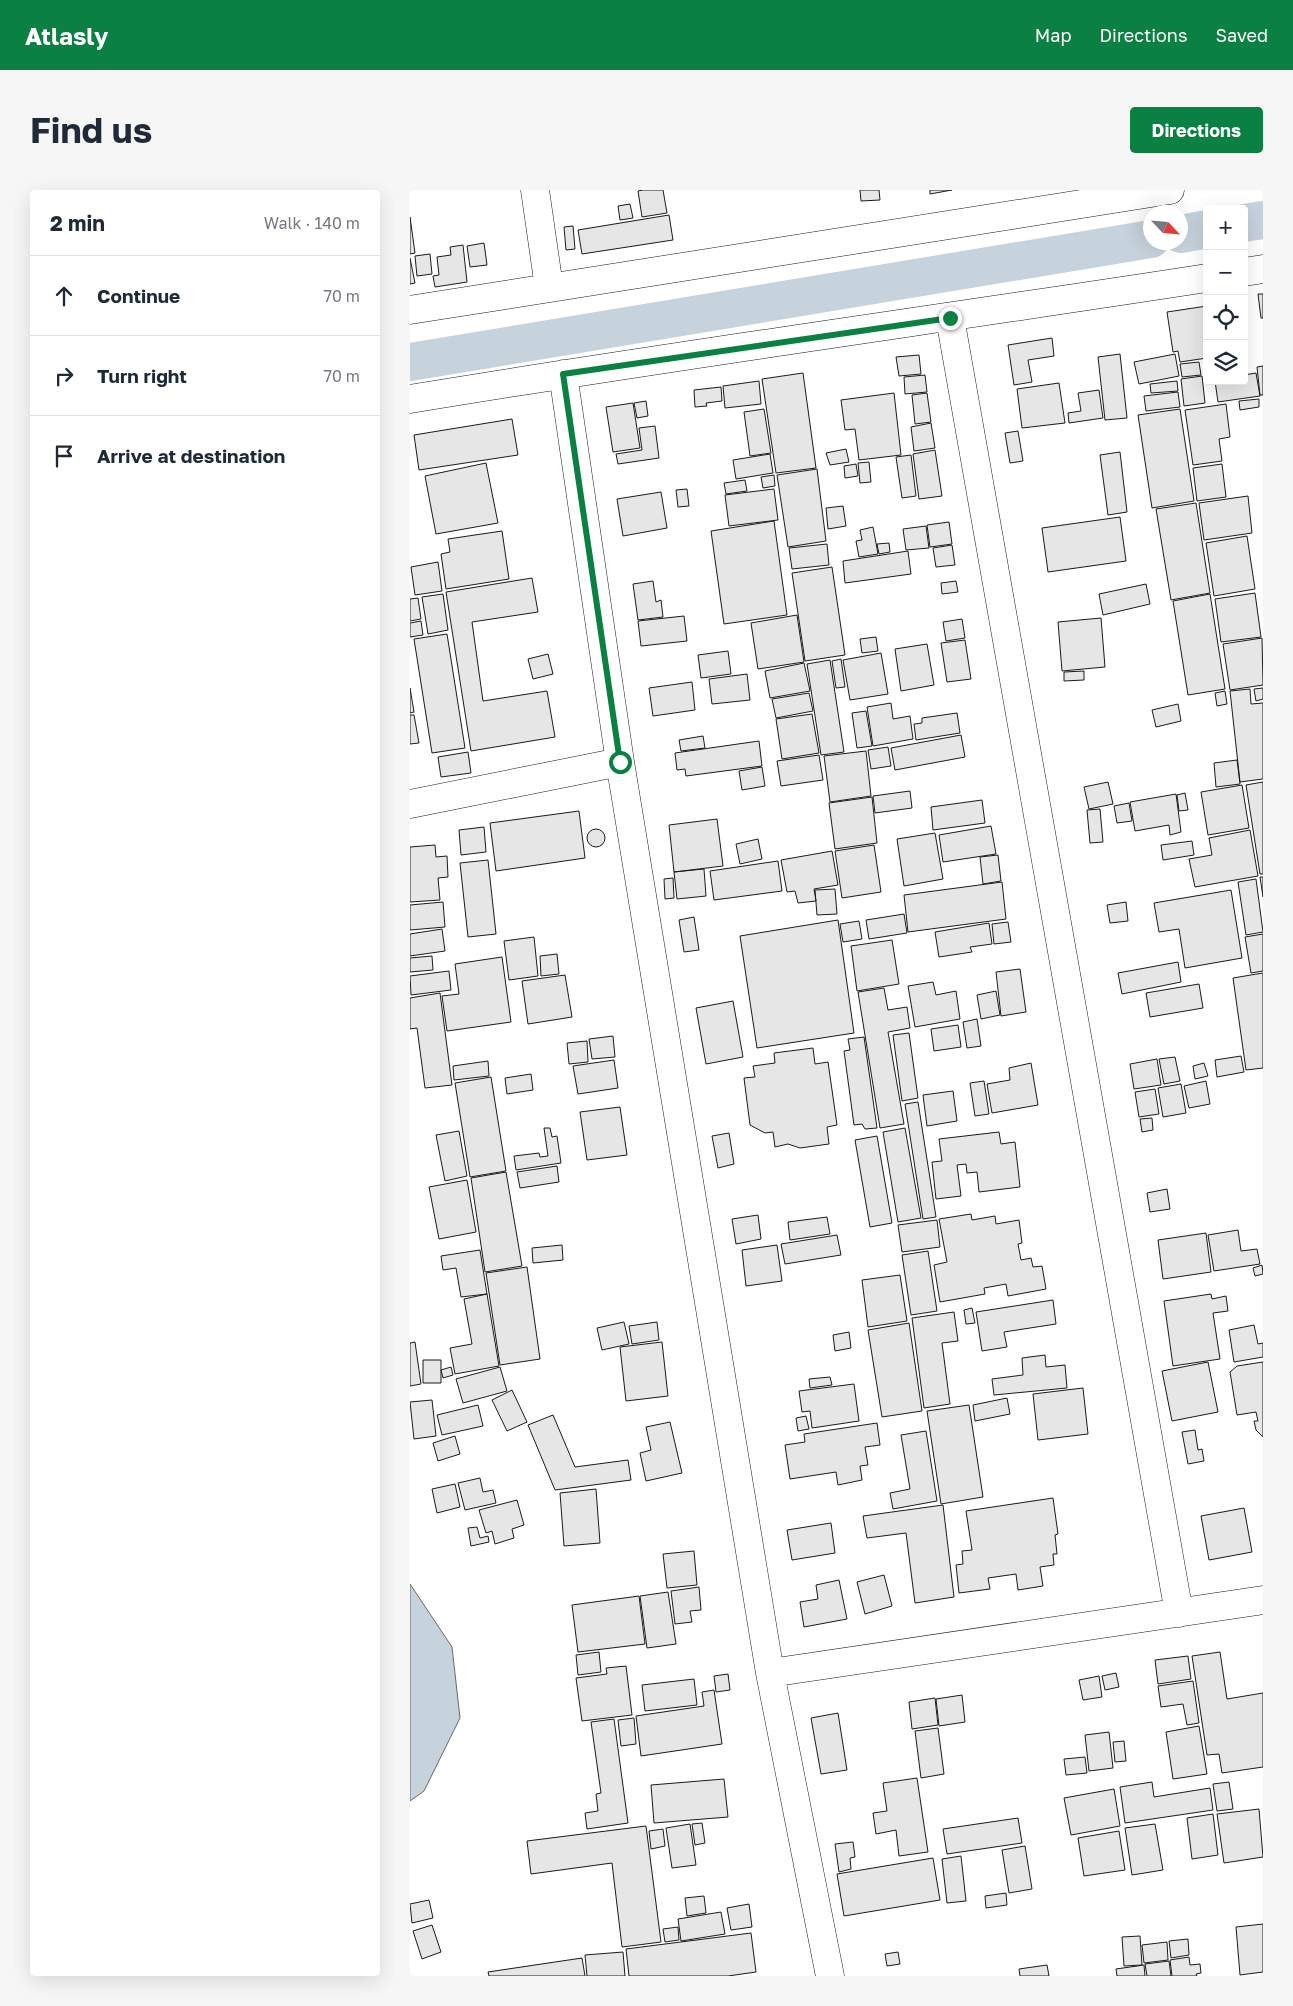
<!DOCTYPE html>
<meta charset="utf-8">
<style>
body{margin:0;font-family:"Golos Text",sans-serif;background:#f6f6f7;color:#1f2937}
.controls{position:absolute;right:15px;top:15px;display:grid;overflow:hidden;border-radius:5px;box-shadow:0 5px 20px #0002}
.controls button{width:45px;height:45px;display:grid;place-items:center;padding:0;border:0;border-bottom:1px solid #e0e1e3;background:#fff;color:#1f2937;font:25px sans-serif}
.compass{position:absolute;left:733px;top:15px;width:45px;height:45px;border-radius:50%;background:#fff;box-shadow:0 5px 20px #0002;rotate:116deg}
.stop{position:absolute;width:15px;height:15px;margin:-11px;border:4px solid #0b8043;border-radius:50%;background:#fff}
.stop.end{background:#0b8043;border-color:#fff;box-shadow:0 1px 5px #0008}
.list{margin:0;padding:0;list-style:none}
h2{display:flex;justify-content:space-between;align-items:center;height:65px;margin:0;padding:0 20px;font-size:21px}
h2 small{font-size:16px;font-weight:400;color:#747a83}
.list li{display:grid;grid-template-columns:32px 1fr auto;gap:15px;align-items:center;box-sizing:border-box;height:80px;padding:0 20px;border-top:1px solid #e0e1e3}
.list b{display:block;font-size:19px;white-space:nowrap}
.list em{font-size:16px;font-style:normal;color:#747a83}
.icon{flex:none;width:28px;height:28px;fill:none;stroke:currentColor;stroke-width:2;stroke-linecap:round;stroke-linejoin:round}
.map{position:relative;flex:none;width:853px;height:1786px;overflow:hidden;border-radius:5px}
header{display:flex;align-items:center;gap:30px;box-sizing:border-box;height:70px;padding:0 25px;background:#0b8043;color:#fff}
header strong{font-size:24px}
nav{display:flex;gap:28px;margin-inline-start:auto;font-size:18px}
.intro{display:flex;align-items:center;justify-content:space-between;box-sizing:border-box;height:120px;padding:0 30px}
h1{margin:0;font-size:35px}
.button{padding:12px 22px;border-radius:5px;background:#0b8043;color:#fff;font-size:18px;font-weight:700}
main{display:flex;gap:30px;padding:0 30px}
aside{flex:1;background:#fff;border-radius:5px;box-shadow:0 5px 20px #0002}
.map>svg:first-child{display:block}
.water{fill:#c6d2dc;stroke:#6a6a6a}
.lines{fill:none;stroke-linecap:round;stroke-linejoin:round}
.canal{stroke:#c6d2dc;stroke-width:38}
.building{fill:#e6e6e6;stroke:#1a1a1a}
.minor-casing{stroke:#1a1a1a;stroke-width:29}
.minor{stroke:#fff;stroke-width:28}
.route{stroke:#0b8043;stroke-width:6}
</style>
<header>
<strong>Atlasly</strong>
<nav><a>Map</a><a>Directions</a><a>Saved</a></nav>
</header>
<div class="intro"><h1>Find us</h1><a class="button">Directions</a></div>
<main>
<aside>
<h2>2 min<small>Walk · 140 m</small></h2>
<ul class="list">
<li><svg class="icon" aria-label="ahead" viewBox="0 0 24 24"><path d="M12 20V5M6 11l6-6 6 6"/></svg><div><b>Continue</b></div><em>70 m</em></li>
<li><svg class="icon" aria-label="right" viewBox="0 0 24 24"><path d="M7 20v-9h11M14 6l5 5-5 5"/></svg><div><b>Turn right</b></div><em>70 m</em></li>
<li><svg class="icon" aria-label="arrive" viewBox="0 0 24 24"><path d="M6 21V4h12l-3 4 3 4H6"/></svg><div><b>Arrive at destination</b></div></li>
</ul>
</aside>
<div class="map">
<svg width="853" height="1786" viewBox="0 0 853 1786">
<rect width="100%" height="100%" fill="#fff"/>
<path class="water" d="M0 1394 42 1457 50 1528 14 1601 0 1611Z"/>
<g class="lines">
<path class="canal" d="M834 33 853 30
M771 44 797 39
M0 172 741 49"/>
</g>
<path class="building" d="M233 0H253L257 23 232 27 228 1Z
M450 0H469L470 10 451 11Z
M520 0H542L520 4Z
M220 14 223 28 210 30 208 16Z
M259 25 263 50 172 64 168 40Z
M0 27 5 63 0 64Z
M163 36 165 59 156 60 154 37Z
M74 53 77 75 60 77 57 56Z
M53 55 57 92 25 97 23 86 29 85 27 67 41 65 40 57Z
M20 64 22 84 7 86 5 66Z
M0 68 5 93 0 94Z
M848 104H853V128H851Z
M797 116V168L770 172 768 161 763 162 757 122Z
M642 148 644 166 618 170 622 192 604 195 598 155Z
M710 164 717 228 695 230 688 167Z
M765 164 769 186 729 194 724 172Z
M509 165 511 184 489 186 486 167Z
M789 172 791 185 772 187 770 174Z
M853 176V205H850L847 177Z
M393 183 406 278 366 283 352 189Z
M846 183 850 206 808 212 805 191H834V185Z
M515 185 517 202 495 204 494 187Z
M792 186 795 213 774 216 771 189Z
M349 191 351 214 315 218 313 196Z
M767 191 768 201 741 203 740 194Z
M649 193 655 233 612 238 607 199Z
M311 197 312 211 296 213 297 216 285 217 284 200Z
M689 200 693 228 659 233 658 223 671 221 668 203Z
M768 202 770 217 736 221 734 206Z
M484 203 491 265 449 270 445 239 435 240 431 210Z
M517 203 521 232 505 234 502 205Z
M849 209V217L830 220 829 211Z
M236 211 238 226 227 228 224 213Z
M223 213 230 258 203 262 196 217Z
M816 214 820 247 809 249 812 271 783 275 775 220Z
M354 219 361 263 340 266 334 222Z
M770 219 784 311 742 318 728 225Z
M102 229 108 265 9 280 4 245Z
M521 233 525 258 504 261 501 237Z
M245 236 249 268 208 274 206 264 232 260 229 238Z
M608 241 613 271 600 273 595 243Z
M436 259 439 272 420 275 416 263Z
M525 260 532 306 509 309 503 264Z
M710 262 717 322 698 325 690 265Z
M360 264 363 283 326 289 323 270Z
M501 265 506 306 492 308 486 267Z
M459 272 461 292 450 293 448 273Z
M76 273 88 333 26 344 15 286Z
M446 274 448 286 435 288 434 276Z
M812 274 816 307 787 311 783 278Z
M407 279 416 351 378 357 367 285Z
M364 285 365 296 353 298 351 287Z
M335 290 337 301 316 304 314 293Z
M277 299 279 316 268 317 266 300Z
M364 299 368 330 319 336 315 305Z
M251 302 257 338 213 346 207 309Z
M838 306 842 343 794 350 789 313Z
M786 313 800 403 761 410 746 319Z
M433 316 436 336 418 339 416 318Z
M710 327 716 371 638 382 632 338Z
M364 331 377 425 314 434 301 341Z
M539 332 542 354 520 357 517 335Z
M516 336 519 358 496 360 493 339Z
M463 337 468 364 449 367 446 351 452 350 450 340Z
M92 341 99 389 36 399 31 364 40 362 38 349Z
M837 346 845 399 804 406 796 353Z
M479 353 480 362 469 364 467 354Z
M417 354 419 375 382 379 379 358Z
M542 355 545 375 526 377 523 358Z
M498 361 501 384 435 393 433 371Z
M28 372 32 401 5 405 1 377Z
M422 377 435 465 395 471 382 383Z
M122 388 128 422 62 432 73 511 137 501 145 547 61 561 36 402Z
M243 391 246 412 251 410 253 427 228 430 223 394Z
M546 391 548 402 532 404 531 393Z
M736 394 740 414 693 425 689 404Z
M845 403 851 447 811 452 805 409Z
M33 404 38 440 18 444 12 407Z
M800 404 815 499 778 505 763 411Z
M8 408 11 429 0 431V409Z
M387 425 394 472 348 479 341 433Z
M274 426 277 451 231 456 228 431Z
M691 428 695 477 652 481 648 432Z
M552 429 555 448 536 451 533 432Z
M11 431 13 445 0 447V433Z
M37 444 55 558 22 563 4 449Z
M466 447 468 461 452 463 450 449Z
M852 448 853 495 820 500 813 454Z
M555 450 561 489 537 492 531 453Z
M517 454 524 495 491 501 485 459Z
M318 461 321 484 291 488 288 465Z
M471 463 478 504 440 510 433 470Z
M138 464 143 484 123 489 118 469Z
M431 469 435 497 426 498 422 471Z
M420 470 434 562 411 565 397 474Z
M394 473 400 501 360 508 355 481Z
M674 481V490L654 491V482Z
M337 484 340 510 302 514 299 489Z
M282 492 285 520 243 526 239 498Z
M0 498 4 522 0 523Z
M853 498V509L846 511 844 499Z
M840 499 841 514 853 513V589L830 592 820 501Z
M815 501 817 514 807 516 805 503Z
M399 503 403 521 366 528 362 509Z
M481 513 483 529 500 526 503 549 463 556 457 517Z
M768 514 771 531 746 537 742 520Z
M456 521 462 556 447 558 442 523Z
M547 523 550 543 506 550 504 534 512 533V528Z
M402 524 409 563 372 569 366 529Z
M0 525H4L9 553 0 554Z
M551 545 555 567 485 580 481 558Z
M293 546 295 558 271 561 269 550Z
M349 551 352 576 276 586 275 579 267 580 265 563Z
M478 557 481 576 461 579 458 560Z
M456 561 461 606 420 612 414 566Z
M58 562 61 583 31 587 28 567Z
M409 565 413 590 371 596 367 571Z
M827 570 830 594 806 597 804 573Z
M352 577 355 596 332 600 329 581Z
M698 592 703 614 679 619 674 597Z
M853 592V684H850L836 595Z
M832 595 839 638 798 645 791 602Z
M500 601 502 618 465 623 463 606Z
M775 603 778 620 769 621 767 605Z
M766 604 771 642 760 645 759 635 725 641 720 612Z
M462 607 467 653 425 659 419 613Z
M572 610 575 633 523 640 521 617Z
M719 613 722 631 707 633 704 616Z
M690 619 693 652 680 653 677 620Z
M169 621 175 668 86 681 80 633Z
M307 629 313 676 264 682 259 635Z
M581 636 586 664 533 672 529 645Z
M74 637 76 662 51 665 49 640Z
M177 648a9 9 0 1 1 18 0a9 9 0 1 1-18 0Z
M840 640 848 686 785 697 779 669 802 665 799 648Z
M525 643 533 689 494 696 487 649Z
M348 649 352 669 330 674 326 654Z
M782 651 784 665 753 670 751 655Z
M25 655 26 667 37 666 38 687 28 688 30 710 0 712V657Z
M464 655 471 702 432 708 425 661Z
M422 661 428 695 404 699 406 711 388 713 385 701 377 702 371 670Z
M588 665 591 691 573 694 570 667Z
M78 670 86 744 58 747 50 673Z
M368 671 372 701 304 710 300 681Z
M294 679 296 706 267 709 264 682Z
M850 687H853V707Z
M263 688 264 708 255 709 254 689Z
M846 689 853 742 836 745 828 692Z
M592 692 596 729 498 742 494 705Z
M425 699 427 724 407 725 405 700Z
M821 700 832 768 775 778 769 739 749 742 744 713Z
M33 712 35 737 0 740V715Z
M716 712 718 731 700 733 697 715Z
M494 724 497 743 459 749 456 730Z
M284 727 289 760 274 762 269 730Z
M428 730 444 843 347 858 330 746Z
M449 731 452 749 433 752 430 734Z
M598 732 601 752 584 754 582 734Z
M579 733 582 754 560 757 562 762 529 767 525 742Z
M32 739 35 761 0 766V744Z
M853 744V781L841 783 835 747Z
M124 747 128 786 99 790 94 751Z
M482 750 489 794 447 801 441 756Z
M147 764 149 784 131 786 130 766Z
M22 766 23 780 0 782V768Z
M92 767 101 832 37 841 32 806 49 804 45 774Z
M768 772 771 792 712 804 708 783Z
M610 779 616 822 591 826 586 782Z
M39 781 41 800 1 805 0 786Z
M853 783V878L836 880 823 788Z
M155 785 162 827 118 834 112 791Z
M523 792 526 805 546 801 550 829 505 837 498 796Z
M789 794 793 818 740 827 736 803Z
M474 798 478 820 497 817 500 838 478 842 494 934 470 938 448 802Z
M586 801 590 825 571 829 567 805Z
M30 803 42 895 15 898 7 838 0 839V808Z
M323 811 333 867 296 874 286 818Z
M567 829 571 856 557 858 553 832Z
M548 835 551 857 524 861 521 839Z
M499 843 508 908 492 911 483 845Z
M203 846 205 867 182 869 179 849Z
M454 847 467 938 455 939 452 934 444 935 434 861 440 860 438 849Z
M177 851 178 872 159 874 157 853Z
M403 858 405 874 418 872 427 935 417 937 419 954 390 958 378 954 365 957 363 942 355 943 340 935 334 888 345 887 343 876 365 873 364 863Z
M831 866 834 882 807 887 805 870Z
M765 867 770 891 754 894 749 869Z
M747 869 751 895 724 899 720 874Z
M204 870 208 898 168 904 163 876Z
M78 871 79 886 44 890 43 876Z
M621 873 628 915 582 923 577 894 600 890 599 878Z
M794 873 798 886 785 889 783 876Z
M121 884 123 900 97 904 95 888Z
M81 887 96 981 60 987 45 893Z
M574 891 579 924 565 926 560 893Z
M796 891 800 914 779 918 774 896Z
M771 894 776 923 753 927 748 898Z
M745 899 749 924 729 927 725 902Z
M543 901 547 931 517 936 513 905Z
M508 912 526 1027 513 1029 495 914Z
M210 917 217 965 177 970 170 922Z
M742 928 743 940 732 942 730 929Z
M134 938H140L142 947 147 946 151 973 106 980 104 966 129 963 130 967 138 966Z
M495 938 511 1028 488 1032 473 942Z
M49 941 57 986 35 991 26 945Z
M589 942 591 954 605 952 610 997 569 1002 567 982 557 983 556 974 547 975 551 1006 526 1009 522 972 532 971 529 949Z
M319 943 324 974 308 978 302 946Z
M467 946 482 1033 460 1037 445 950Z
M147 976 149 992 110 998 107 982Z
M96 982 112 1076 75 1082 61 988Z
M57 990 66 1042 29 1049 19 997Z
M757 999 760 1019 740 1022 737 1003Z
M561 1024 562 1030 585 1026 586 1034 609 1030 612 1053 608 1054 611 1070 621 1068 623 1077 632 1076 636 1099 598 1106 596 1094 574 1098 575 1104 530 1112 524 1075 537 1072 529 1029Z
M348 1025 351 1049 326 1054 322 1029Z
M417 1027 420 1044 380 1050 378 1032Z
M527 1030 530 1057 492 1062 488 1035Z
M828 1040 831 1061 847 1059 850 1074 804 1081 798 1045Z
M796 1043 801 1082 753 1089 748 1050Z
M427 1045 431 1065 375 1074 371 1054Z
M152 1055 153 1070 123 1073 122 1058Z
M367 1055 372 1091 336 1096 332 1060Z
M70 1060 77 1104 51 1107 46 1078 33 1080 31 1066Z
M518 1061 527 1121 501 1125 492 1065Z
M852 1075 853 1084 845 1086 843 1078Z
M117 1077 130 1169 90 1175 76 1083Z
M490 1085 497 1131 458 1137 452 1090Z
M77 1104 89 1176 45 1184 40 1158 62 1154 54 1109Z
M801 1104 802 1109 816 1106 818 1121 803 1123 810 1169 763 1176 754 1111Z
M643 1110 646 1134 594 1142 597 1157 572 1161 566 1122Z
M562 1118 565 1133 556 1134 554 1120Z
M544 1122 548 1151 532 1153 540 1214 514 1218 502 1128Z
M214 1132 219 1154 192 1160 187 1138Z
M247 1132 249 1150 222 1154 219 1136Z
M499 1133 512 1221 472 1227 458 1140Z
M844 1135 848 1154 853 1153V1167L824 1172 819 1140Z
M439 1142 441 1158 425 1161 423 1145Z
M5 1152 11 1194 0 1196V1153Z
M252 1152 258 1206 216 1211 210 1157Z
M635 1165 636 1177 655 1175 657 1198 584 1205 582 1189 613 1185 612 1168Z
M13 1170H31V1193H13Z
M798 1172 808 1222 762 1231 752 1181Z
M853 1172V1247L846 1240 844 1231H848L846 1222 827 1225 820 1182 827 1176Z
M41 1177 43 1185 33 1188 31 1180Z
M90 1177 97 1201 53 1213 46 1189Z
M420 1187 422 1195 400 1198 399 1189Z
M444 1194 449 1231 402 1238 400 1221 392 1222 389 1201Z
M673 1198 678 1244 628 1250 623 1204Z
M102 1200 117 1232 97 1241 82 1210Z
M597 1208 600 1224 565 1231 563 1215Z
M22 1210 26 1246 4 1249 0 1212Z
M68 1215 73 1236 32 1245 27 1225Z
M559 1215 573 1307 531 1314 517 1221Z
M143 1225 165 1277 218 1270 221 1290 145 1300 118 1235Z
M396 1226 399 1239 388 1241 386 1228Z
M260 1232 272 1283 236 1291 230 1263 241 1260 236 1237Z
M467 1233 470 1255 455 1257 458 1275 450 1276 452 1290 428 1295 426 1282 380 1289 375 1255 395 1252 394 1244Z
M785 1240 788 1260 792 1259 794 1271 778 1274 772 1242Z
M516 1241 527 1311 483 1319 480 1303 500 1299 491 1245Z
M45 1246 50 1264 28 1271 23 1253Z
M70 1288 73 1302 83 1300 86 1313 55 1320 48 1293Z
M45 1294 50 1317 27 1323 22 1299Z
M186 1299 190 1353 154 1356 150 1303Z
M643 1308 648 1344 645 1345 647 1364H643L644 1375 630 1377 633 1396 608 1400 606 1384 578 1388 580 1399 549 1403 546 1375 553 1374 552 1361 562 1360 556 1321Z
M107 1310 114 1335 102 1339 104 1348 85 1354 82 1341 76 1343 69 1320Z
M533 1315 544 1407 505 1413 496 1343 457 1348 453 1326Z
M834 1318 842 1362 799 1370 791 1326Z
M421 1333 425 1363 382 1370 377 1340Z
M67 1337 70 1348 78 1346 79 1352 61 1356 58 1338Z
M284 1361 287 1395 257 1398 253 1364Z
M474 1385 482 1416 455 1424 447 1392Z
M429 1390 437 1429 394 1437 390 1412 408 1409 406 1395Z
M289 1397 291 1420 280 1421 282 1432 265 1434 261 1401Z
M258 1402 266 1454 237 1458 230 1406Z
M229 1406 235 1454 168 1462 162 1415Z
M189 1462 191 1482 168 1485 166 1465Z
M810 1462 817 1509 853 1503V1577L812 1583 809 1564 797 1565 782 1466Z
M778 1466 781 1489 748 1494 745 1470Z
M216 1476 222 1525 172 1531 166 1488 197 1484 196 1478Z
M706 1483 709 1497 695 1500 692 1486Z
M318 1484 320 1500 306 1502 304 1486Z
M689 1486 692 1507 673 1510 669 1490Z
M284 1489 287 1515 235 1521 232 1495Z
M783 1491 789 1533 777 1535 773 1514 751 1517 748 1496Z
M304 1500 312 1554 231 1566 226 1526 294 1516 292 1502Z
M552 1505 555 1532 529 1536 526 1509Z
M525 1508 528 1535 502 1539 499 1512Z
M428 1523 437 1580 411 1584 401 1528Z
M224 1528 226 1554 211 1556 208 1530Z
M204 1529 218 1633 177 1639 175 1623 188 1621 186 1604 191 1603 181 1532Z
M789 1536 797 1584 763 1589 756 1542Z
M528 1538 534 1584 511 1588 505 1541Z
M699 1542 703 1578 679 1581 675 1545Z
M714 1551 716 1571 705 1572 703 1552Z
M675 1567 677 1583 656 1585 654 1569Z
M507 1588 518 1662 489 1666 486 1640 466 1644 463 1623 477 1621 473 1593Z
M314 1589 318 1627 244 1633 241 1595Z
M742 1592 744 1607 800 1598 803 1620 715 1633 710 1597Z
M819 1592 823 1619 807 1621 803 1594Z
M704 1599 710 1636 661 1645 654 1608Z
M849 1619 853 1667 814 1673 807 1624Z
M803 1624 808 1665 782 1669 777 1628Z
M608 1628 612 1653 537 1664 533 1639Z
M292 1633 295 1653 285 1655 282 1634Z
M280 1634 286 1675 262 1678 256 1638Z
M745 1634 753 1680 722 1685 715 1638Z
M236 1636 251 1752 212 1757 202 1673 121 1684 117 1651Z
M253 1639 255 1656 241 1659 239 1641Z
M709 1641 715 1680 674 1686 668 1648Z
M443 1652 445 1667 440 1668 441 1679 429 1682 425 1654Z
M615 1656 622 1699 599 1703 592 1660Z
M551 1666 556 1711 537 1713 532 1669Z
M523 1668 530 1710 434 1726 427 1684Z
M596 1703 597 1715 576 1718 575 1706Z
M294 1706 296 1723 277 1726 275 1708Z
M19 1710 23 1728 2 1733 0 1714Z
M339 1714 342 1737 321 1740 317 1718Z
M311 1722 315 1744 271 1751 268 1729Z
M853 1734V1782L830 1785 826 1737Z
M22 1735 31 1762 12 1769 3 1741Z
M268 1737 269 1750 255 1752 253 1739Z
M341 1743 346 1782 318 1786H219L216 1759Z
M730 1746 732 1775 714 1776 712 1747Z
M778 1749 779 1765 761 1768 759 1751Z
M757 1752 758 1770 734 1773 732 1755Z
M213 1762 215 1786H177L175 1765Z
M488 1762 490 1774 477 1776 475 1764Z
M779 1767 780 1775 790 1774 791 1783 786 1784 787 1786H762L760 1770Z
M172 1768 175 1786H79L78 1782Z
M759 1771 761 1786H737L735 1774Z
M637 1775 639 1786H610L609 1779Z
M734 1775 735 1786H707L706 1779Z"/>
<g class="lines">
<defs>
<path id="minor" d="M125 0 139 97
M834 82 853 79
M0 120 760 0
M540 128 769 1423
M153 184 210 572 360 1483 420 1786
M0 209C265 165 531 129 797 88
M0 614 210 572
M360 1483 853 1410"/>
</defs>
<use href="#minor" class="minor-casing"/>
<use href="#minor" class="minor"/>
</g>
<g class="lines">
<path class="route" d="M210 572 153 184 540 128"/>
</g>
</svg>
<div class="controls">
<button>+</button>
<button>−</button>
<button><svg class="icon" aria-label="locate" viewBox="0 0 24 24"><circle cx="12" cy="12" r="6"/><path d="M12 2v4M12 18v4M2 12h4M18 12h4"/></svg></button>
<button><svg class="icon" aria-label="layers" viewBox="0 0 24 24"><path d="M12 4l9 5-9 5-9-5zM3 14l9 5 9-5"/></svg></button>
</div>
<svg class="compass" viewBox="-18 -18 36 36"><path d="M0-13l5 13h-10z" fill="#e53935"/><path d="M0 13l5-13h-10z" fill="#747a83"/></svg>
<div class="stop" style="left:210px;top:572px"></div>
<div class="stop end" style="left:540px;top:128px"></div>
</div>
</main>
